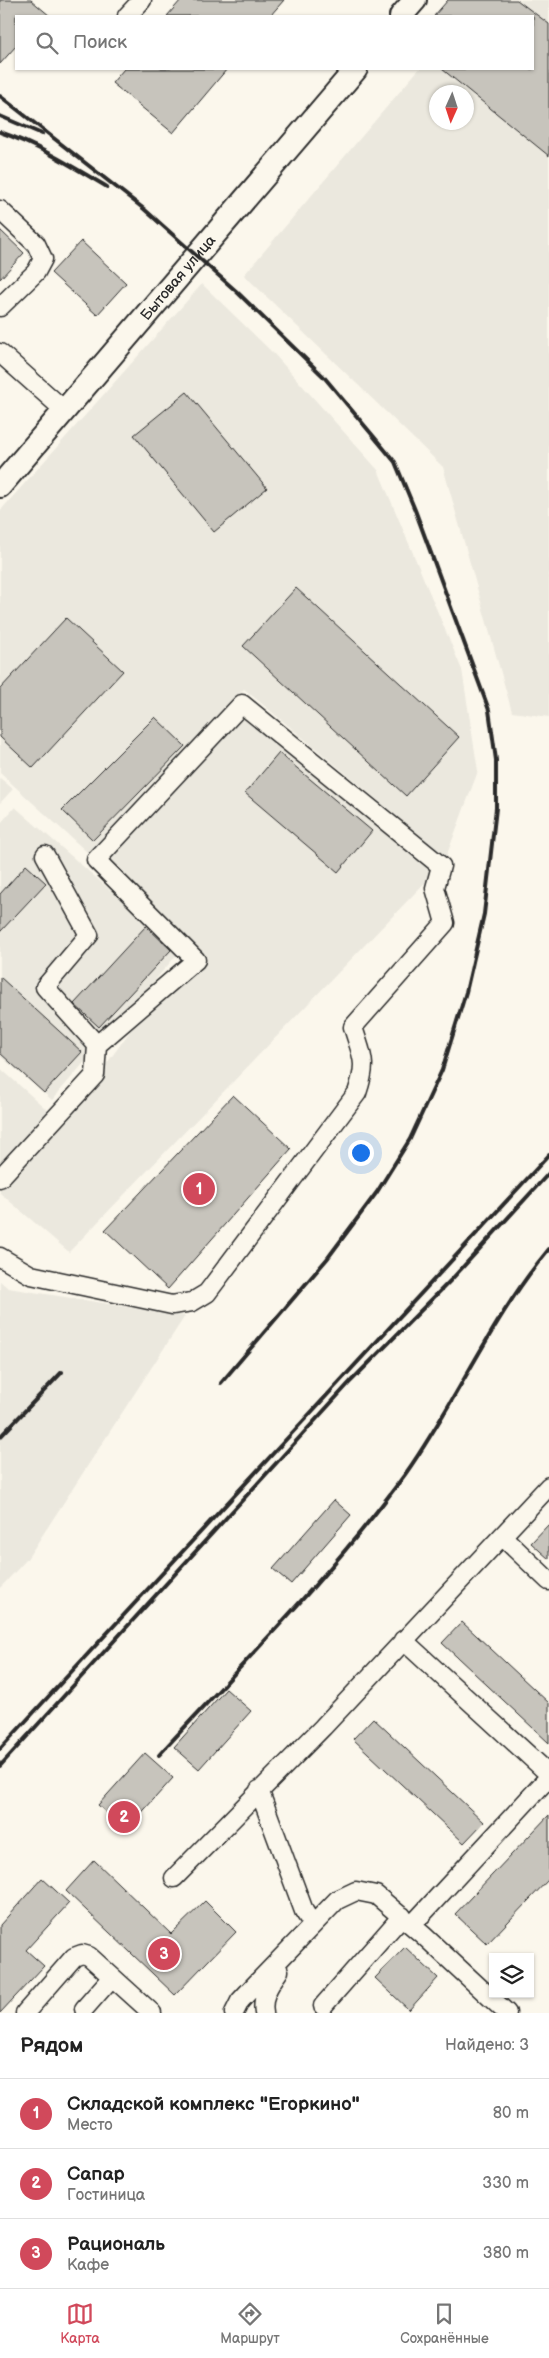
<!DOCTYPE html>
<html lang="ru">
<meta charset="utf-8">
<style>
body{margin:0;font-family:"Balsamiq Sans",sans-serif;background:#f6f6f6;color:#222}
.controls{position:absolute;right:15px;bottom:15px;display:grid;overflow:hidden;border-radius:0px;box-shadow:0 1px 4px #0004}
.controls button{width:45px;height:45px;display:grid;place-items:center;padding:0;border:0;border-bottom:1px solid #e0e0e0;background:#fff;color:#222;font:25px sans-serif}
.compass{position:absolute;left:429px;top:85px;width:45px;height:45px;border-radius:50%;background:#fff;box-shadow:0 1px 4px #0004;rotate:183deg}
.you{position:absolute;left:360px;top:1152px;width:18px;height:18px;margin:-12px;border:4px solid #fff;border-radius:50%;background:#1a73e8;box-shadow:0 0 0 8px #1a73e833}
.badge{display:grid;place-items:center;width:32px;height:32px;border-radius:50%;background:#d1495b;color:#fff;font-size:16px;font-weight:700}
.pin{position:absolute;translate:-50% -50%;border:2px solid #fff;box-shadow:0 1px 5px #0006}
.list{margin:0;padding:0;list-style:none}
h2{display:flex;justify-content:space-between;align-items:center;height:65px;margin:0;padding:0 20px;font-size:21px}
h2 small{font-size:16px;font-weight:400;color:#767676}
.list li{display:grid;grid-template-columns:32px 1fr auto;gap:15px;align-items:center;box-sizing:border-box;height:70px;padding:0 20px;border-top:1px solid #e0e0e0}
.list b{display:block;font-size:19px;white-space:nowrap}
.list p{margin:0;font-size:16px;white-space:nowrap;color:#767676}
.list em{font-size:16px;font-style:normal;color:#767676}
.icon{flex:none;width:28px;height:28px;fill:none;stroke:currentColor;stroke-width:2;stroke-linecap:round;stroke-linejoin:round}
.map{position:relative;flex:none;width:549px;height:2013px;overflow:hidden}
.search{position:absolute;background:#fff;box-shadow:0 1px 4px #0004;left:15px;right:15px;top:15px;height:55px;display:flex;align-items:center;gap:12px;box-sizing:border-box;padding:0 18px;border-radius:0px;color:#767676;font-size:19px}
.sheet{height:275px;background:#fff}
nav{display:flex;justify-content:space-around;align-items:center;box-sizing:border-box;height:70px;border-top:1px solid #e0e0e0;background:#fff;font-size:14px;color:#767676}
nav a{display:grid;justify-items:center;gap:2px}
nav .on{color:#d1495b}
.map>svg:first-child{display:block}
.built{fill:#ebe8de;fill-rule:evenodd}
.building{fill:#c7c4bc;stroke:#2b2b2b}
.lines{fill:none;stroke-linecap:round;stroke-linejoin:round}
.minor-casing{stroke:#2b2b2b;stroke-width:21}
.major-casing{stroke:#2b2b2b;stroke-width:26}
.minor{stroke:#fbf7ec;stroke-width:18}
.major{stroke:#fbf7ec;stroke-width:22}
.rail{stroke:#2b2b2b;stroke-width:4}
.labels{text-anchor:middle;stroke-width:4;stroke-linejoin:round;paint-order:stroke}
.street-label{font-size:15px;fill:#2b2b2b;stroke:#fbf7ec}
</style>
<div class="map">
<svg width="549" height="2013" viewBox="0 0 549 2013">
<rect width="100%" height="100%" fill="#fbf7ec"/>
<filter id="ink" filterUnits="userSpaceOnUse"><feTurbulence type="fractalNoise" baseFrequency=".02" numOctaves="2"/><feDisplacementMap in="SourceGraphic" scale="10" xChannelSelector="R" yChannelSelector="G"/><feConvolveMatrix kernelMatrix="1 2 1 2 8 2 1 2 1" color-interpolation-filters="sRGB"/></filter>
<g filter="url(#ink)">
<path class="built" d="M478 0H549V717L512 712 443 467 244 275 419 69H533V16H464ZM436 92H466V122H436Z
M202 284 274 354 378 470 462 670 478 771 446 857 244 689 88 853 0 773V511Z
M242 704 441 866 69 1252 0 1193V1068L63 1124 191 947 96 860Z
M0 778 13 789 0 803Z
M15 807 180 951 52 1100 0 1056V824Z
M0 1281 8 1288 185 1316 27 1559 0 1588Z"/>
<path class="building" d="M0 0H31L50 16H16V46L0 64Z
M181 0H284L270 16H167Z
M448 0H517L549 24V156L442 69H533V16H434Z
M124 69H227L173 133 112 83Z
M0 230 24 253 0 279Z
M81 241 126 283 97 315 51 273Z
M187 392 267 488 214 532 134 435Z
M296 588 459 737 406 796 243 646Z
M66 618 123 671 33 768 0 737V689Z
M155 717 185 746 93 840 62 810Z
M279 753 372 831 338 872 245 793Z
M26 865 46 883 0 932V894Z
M146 926 171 950 99 1027 74 1004Z
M0 977 82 1052 44 1093 0 1053Z
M233 1095 291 1149 168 1289 105 1230Z
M334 1500 351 1515 291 1584 273 1569Z
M549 1524V1559L531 1543Z
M462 1622 549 1703V1743L442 1643Z
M226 1689 251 1711 199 1769 174 1747Z
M373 1718 484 1822 464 1843 353 1739Z
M145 1753 173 1778 126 1830 98 1805Z
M549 1815V1879L487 1944 455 1914Z
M94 1860 171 1934 205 1901 236 1932 175 1995 66 1891Z
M42 1878 69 1903 26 1950 44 1966 0 2013V1925Z
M405 1947 438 1978 409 2010 375 1978Z"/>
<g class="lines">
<defs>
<path id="minor" d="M127 16 142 0
M0 210 36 244 43 259 36 272 0 307
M0 353 64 410
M0 1178 95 1075 97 1045 45 987 89 935 45 855
M0 1257 31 1275 172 1305 192 1302 207 1293 357 1093C368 1061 362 1057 353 1027L445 923 435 888 441 866 242 704 96 860 196 960 97 1045
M502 1536 549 1581
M403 1640 549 1774
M259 1790 304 1911 313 1925
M174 1878 323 1727 549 1486
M412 1925 549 1777
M323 2006 402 1916
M84 2009 112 1977
M25 2013 74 1957 82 1954 89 1956 152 2013
M234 2013 240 2001 253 1987 337 1900 356 1891 376 1895 423 1935 507 2013
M264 2013C261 1996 270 1984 279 1971"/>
<g id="major">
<path d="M401 16 415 0"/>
<path id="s1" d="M0 486 356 69"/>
</g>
</defs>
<use href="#minor" class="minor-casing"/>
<use href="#major" class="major-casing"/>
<use href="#minor" class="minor"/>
<use href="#major" class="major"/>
<path class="rail" d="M0 96 144 209 236 291 324 377 395 462 415 510 489 710 496 760V808L484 914 466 992 442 1070 410 1139 377 1192 327 1259 221 1383
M0 116 42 134
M0 132C38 145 72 166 107 187
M0 1437 62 1372
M0 1749 549 1155
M159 1755C242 1664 334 1572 406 1473 457 1401 492 1317 549 1249
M0 1766 351 1381 451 1280 549 1173"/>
</g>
</g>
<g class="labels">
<g class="street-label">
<text dy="5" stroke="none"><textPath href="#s1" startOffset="274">Бытовая улица</textPath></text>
</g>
</g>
</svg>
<div class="controls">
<button><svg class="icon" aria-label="layers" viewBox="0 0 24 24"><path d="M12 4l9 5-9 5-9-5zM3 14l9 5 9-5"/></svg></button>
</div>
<svg class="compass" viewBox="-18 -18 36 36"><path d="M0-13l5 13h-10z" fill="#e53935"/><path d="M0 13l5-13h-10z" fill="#767676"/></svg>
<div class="you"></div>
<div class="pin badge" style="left:199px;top:1189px">1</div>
<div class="pin badge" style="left:124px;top:1817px">2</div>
<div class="pin badge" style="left:164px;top:1954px">3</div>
<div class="search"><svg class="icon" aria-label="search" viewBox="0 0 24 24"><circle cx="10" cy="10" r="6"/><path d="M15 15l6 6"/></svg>Поиск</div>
</div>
<section class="sheet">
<h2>Рядом<small>Найдено: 3</small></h2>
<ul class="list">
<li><span class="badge">1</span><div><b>Складской комплекс &quot;Егоркино&quot;</b><p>Место</p></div><em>80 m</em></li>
<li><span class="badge">2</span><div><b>Сапар</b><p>Гостиница</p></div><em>330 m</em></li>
<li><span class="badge">3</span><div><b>Рациональ</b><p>Кафе</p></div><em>380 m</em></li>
</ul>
</section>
<nav>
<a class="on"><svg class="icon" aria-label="map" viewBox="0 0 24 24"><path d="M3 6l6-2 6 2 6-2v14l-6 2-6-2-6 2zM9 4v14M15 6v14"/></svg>Карта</a>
<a><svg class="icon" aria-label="directions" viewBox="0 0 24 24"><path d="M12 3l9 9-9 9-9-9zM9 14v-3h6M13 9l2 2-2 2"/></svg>Маршрут</a>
<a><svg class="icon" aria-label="saved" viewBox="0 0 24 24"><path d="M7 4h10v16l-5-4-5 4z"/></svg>Сохранённые</a>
</nav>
